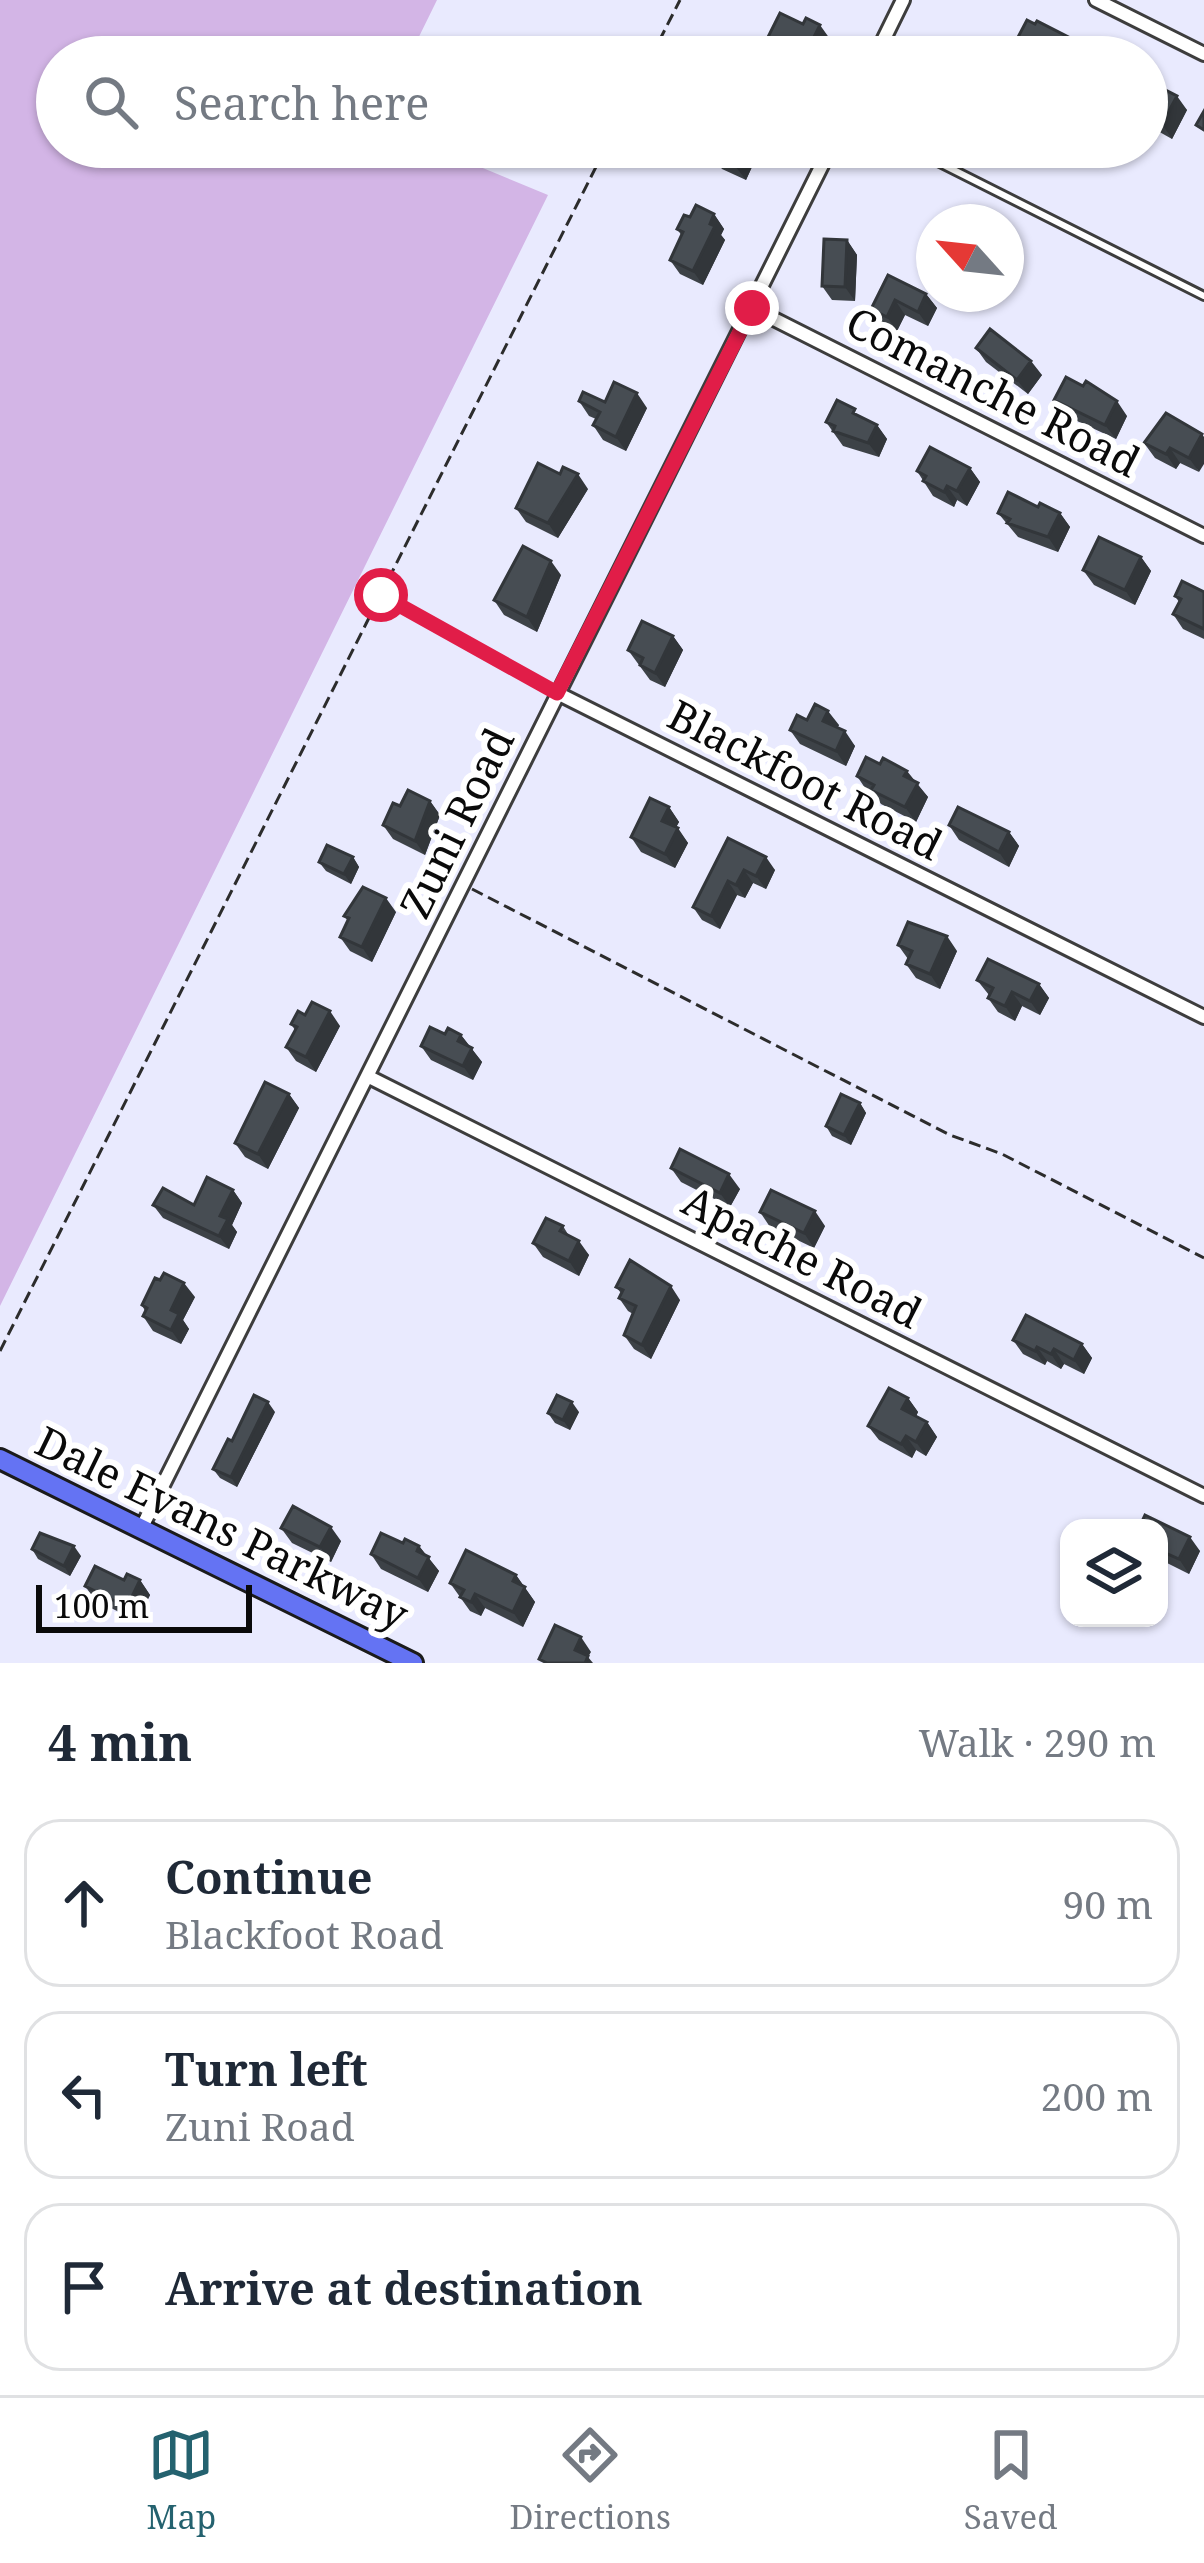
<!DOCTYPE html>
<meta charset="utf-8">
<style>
body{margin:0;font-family:"Noto Serif",serif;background:#f6f6f7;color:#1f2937}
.controls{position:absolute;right:36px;bottom:36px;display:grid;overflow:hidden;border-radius:24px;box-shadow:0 3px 9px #0004}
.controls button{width:108px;height:108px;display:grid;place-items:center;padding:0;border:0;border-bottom:3px solid #e0e1e3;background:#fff;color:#1f2937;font:60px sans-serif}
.compass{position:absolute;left:916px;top:204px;width:108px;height:108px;border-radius:50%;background:#fff;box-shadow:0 3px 9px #0004;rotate:297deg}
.scale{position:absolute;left:36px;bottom:30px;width:216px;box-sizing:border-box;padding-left:12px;border:6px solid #0a0a0a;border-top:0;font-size:33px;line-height:42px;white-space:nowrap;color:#0a0a0a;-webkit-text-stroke:9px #fff;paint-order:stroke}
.stop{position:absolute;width:36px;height:36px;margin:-27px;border:9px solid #e11d48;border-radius:50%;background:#fff}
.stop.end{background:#e11d48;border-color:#fff;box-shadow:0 3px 12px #0008}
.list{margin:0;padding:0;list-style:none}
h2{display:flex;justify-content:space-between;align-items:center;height:156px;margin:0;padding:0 48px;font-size:51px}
h2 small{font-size:39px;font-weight:400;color:#747a83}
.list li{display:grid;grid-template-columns:78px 1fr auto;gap:36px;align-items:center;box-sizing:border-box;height:168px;margin:0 24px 24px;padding:0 24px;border:3px solid #e0e1e3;border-radius:36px}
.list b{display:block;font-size:45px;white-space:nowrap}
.list p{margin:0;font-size:39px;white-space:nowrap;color:#747a83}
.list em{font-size:39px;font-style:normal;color:#747a83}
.icon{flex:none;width:66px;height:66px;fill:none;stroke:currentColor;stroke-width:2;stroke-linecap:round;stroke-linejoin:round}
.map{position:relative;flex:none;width:1204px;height:1663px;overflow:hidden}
.search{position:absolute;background:#fff;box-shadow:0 3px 9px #0004;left:36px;right:36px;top:36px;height:132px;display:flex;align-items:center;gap:30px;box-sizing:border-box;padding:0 42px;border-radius:66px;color:#747a83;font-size:45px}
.sheet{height:732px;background:#fff}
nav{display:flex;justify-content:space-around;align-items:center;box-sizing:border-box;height:168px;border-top:3px solid #e0e1e3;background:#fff;font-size:33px;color:#747a83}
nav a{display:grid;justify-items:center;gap:6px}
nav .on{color:#24626f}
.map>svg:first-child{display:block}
.grass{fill:#d3b5e6}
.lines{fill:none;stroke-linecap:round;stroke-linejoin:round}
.service-casing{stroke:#3d3d3d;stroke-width:12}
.minor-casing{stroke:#3d3d3d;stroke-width:18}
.primary-casing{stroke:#1b1b1b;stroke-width:24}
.path{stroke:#2c2c2c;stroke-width:3;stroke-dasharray:12 6;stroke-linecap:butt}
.service{stroke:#fff;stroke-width:6}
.minor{stroke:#fff;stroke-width:12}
.primary{stroke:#6473f3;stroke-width:18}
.wall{fill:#3d4247}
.shaded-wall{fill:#32363a}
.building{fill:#474d53;stroke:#32363a;stroke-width:3}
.route{stroke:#e11d48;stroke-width:15}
.labels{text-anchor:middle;stroke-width:12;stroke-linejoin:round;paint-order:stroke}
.street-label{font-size:42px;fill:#0a0a0a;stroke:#fff}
</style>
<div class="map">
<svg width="1204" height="1663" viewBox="0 0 1204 1663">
<rect width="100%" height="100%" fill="#e9eafe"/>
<path class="grass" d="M0 0H437L409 57H57V147H432L548 195 0 1306Z"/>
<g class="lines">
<defs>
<path id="service" d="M908 147 1204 296"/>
<path id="minor" d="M1096 0 1204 54
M875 57 903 0
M752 308 1204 536
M557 693 1204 1017
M369 1077 1204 1496
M142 1527 831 147"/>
<path id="primary" d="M0 1459 413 1663"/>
</defs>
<use href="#service" class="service-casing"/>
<use href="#minor" class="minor-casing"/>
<use href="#primary" class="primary-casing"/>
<path class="path" d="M651 57 680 0
M381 595 545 686
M472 889 950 1135 1002 1154 1204 1258
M0 1351 606 147"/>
<use href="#service" class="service"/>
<use href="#minor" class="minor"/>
<use href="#primary" class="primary"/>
</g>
<path class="wall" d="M803 24 830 39 821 57H770L763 47Z
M1017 39 1088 56 1030 57Z
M1147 73 1159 87 1187 110 1172 139 1156 130 1147 118Z
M761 147 746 180 722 169 711 154Z
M714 214 724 229 721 235 725 240 703 285 680 274 670 260 682 236 677 229 690 217Z
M847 240 857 255 855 301 832 300 822 286Z
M888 275 926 294 937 308 928 326 905 315 897 331 881 323 871 309Z
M976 348 1042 375 1028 394 986 362Z
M1054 400 1127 416 1116 439 1064 415Z
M579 401 647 408 626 451 603 440 593 425 596 419 589 416Z
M1166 413 1199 472 1180 463 1176 469 1155 458 1144 443Z
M861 417 877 425 887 439 879 457 843 446 826 422Z
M970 468 980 482 967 506 957 500 954 507 933 496 917 471Z
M588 489 558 538 526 522 516 508Z
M1038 507 1060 513 1070 527 1058 552 1018 537 998 513Z
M1141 557 1151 571 1135 605 1094 585 1083 570Z
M561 575 537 632 504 615 494 600Z
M1204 592V639L1183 629 1173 614 1179 602 1175 596Z
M673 636 683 650 665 687 650 680 628 650Z
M807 720 839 725 837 728 855 746 846 766 800 744 790 730Z
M857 776 914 781 928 797 916 822 881 804 874 794 867 791Z
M430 801 440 815 425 855 393 839 383 825 400 806Z
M669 807 679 822 676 827 688 843 675 868 641 852 631 837Z
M949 825 1009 832 1019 846 1009 867 959 840Z
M728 838 775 870 766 889 753 883 745 898 737 895 720 929 702 920 693 907Z
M353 857 359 867 351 884 326 871 319 862Z
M396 912 372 962 350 951 340 937 348 921 344 916Z
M898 945 957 951 940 989 916 978 906 964 908 959Z
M977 980 1039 984 1049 998 1040 1015 1022 1006 1015 1021 998 1012 988 998 989 995Z
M305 1015 340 1026 316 1072 296 1061 286 1047 295 1030 291 1024Z
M445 1034 461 1035 482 1062 473 1080 431 1060 421 1046Z
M289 1094 299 1108 268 1169 245 1157 235 1143Z
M860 1103 866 1113 851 1145 832 1136 826 1126Z
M671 1168 740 1189 730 1207 681 1182Z
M233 1190 242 1203 232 1225 237 1232 229 1249 163 1218 153 1205H194Z
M760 1212 825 1226 814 1248 770 1227Z
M563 1226 569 1236 589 1255 579 1276 543 1257 533 1243Z
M616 1287 680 1300 651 1359 634 1349 624 1335 633 1314 628 1311 619 1298 621 1293Z
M195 1297 183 1320 189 1329 181 1344 153 1331 143 1316 145 1311 142 1305Z
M1013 1340 1082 1344 1092 1358 1084 1374 1064 1364 1061 1369 1047 1361 1045 1365 1023 1354Z
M908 1398 918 1412 916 1416 927 1422 937 1437 926 1456 916 1450 912 1458 879 1440 868 1426Z
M275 1412 237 1487 220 1478 213 1469 232 1441Z
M579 1412 570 1430 555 1423 548 1413Z
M281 1528 341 1541 331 1562 292 1543Z
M1159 1528 1200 1551 1189 1574 1159 1559Z
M403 1543 419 1546 439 1571 428 1592 381 1569 371 1554Z
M32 1549 81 1556 70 1576 38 1559Z
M516 1575 535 1602 523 1627 485 1608 481 1616 470 1611 450 1583Z
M124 1580H140L150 1595 137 1621 95 1600 85 1586Z"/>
<path class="shaded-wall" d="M820 25 830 39 821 57H804Z
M1078 42 1088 56V57H1070Z
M1177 96 1187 110 1172 139 1162 124Z
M744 147H761L746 180 735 166Z
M714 214 724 229 721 235 725 240 703 285 693 271Z
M847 240 857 255 855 301 845 287Z
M926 294 937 308 928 326 918 312Z
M895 300 905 315 897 331 887 317Z
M1031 361 1042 375 1028 394 1017 380Z
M637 393 647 408 626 451 616 437Z
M1117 401 1127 416 1116 439 1105 425Z
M877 425 887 439 879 457 868 443Z
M1202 434 1204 437V464L1199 472 1189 458Z
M1170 448 1180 463 1176 469 1166 454Z
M970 468 980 482 967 506 957 491Z
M578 474 588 489 558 538 548 523Z
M947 486 957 500 954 507 944 492Z
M1060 513 1070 527 1058 552 1048 537Z
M1141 557 1151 571 1135 605 1125 590Z
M551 561 561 575 537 632 527 617Z
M673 636 683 650 665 687 655 673Z
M828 711 839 725 833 736 823 721Z
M845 731 855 746 846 766 836 751Z
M907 771 928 797 916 822 905 807 904 776Z
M430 801 440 815 425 855 415 841Z
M669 807 679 822 672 835 662 821Z
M678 828 688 843 675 868 665 854Z
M1009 832 1019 846 1009 867 999 852Z
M353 857 359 867 351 884 344 874Z
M766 857 775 870 766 889 756 876Z
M744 870 753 883 745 898 736 885Z
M728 881 737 895 720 929 711 916Z
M386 898 396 912 372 962 362 947Z
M947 936 957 951 940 989 930 974Z
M1039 984 1049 998 1040 1015 1030 1001Z
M1012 992 1022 1006 1015 1021 1005 1006Z
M330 1011 340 1026 316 1072 306 1057Z
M461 1035 482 1062 473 1080 463 1066 458 1041Z
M289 1094 299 1108 268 1169 258 1154Z
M860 1103 866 1113 851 1145 844 1135Z
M729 1174 740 1189 730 1207 720 1193Z
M233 1190 242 1203 232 1225 237 1232 229 1249 219 1236 220 1216Z
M815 1211 825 1226 814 1248 804 1233Z
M579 1241 589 1255 579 1276 569 1261Z
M184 1283 195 1297 183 1320 189 1329 181 1344 171 1330V1310Z
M671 1286 680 1300 651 1359 642 1345Z
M1082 1344 1092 1358 1084 1374 1074 1360Z
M1037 1347 1047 1361 1045 1365 1035 1351Z
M1054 1349 1064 1364 1061 1369 1051 1354Z
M908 1398 918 1412 913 1423 902 1409Z
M268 1402 275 1412 237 1487 231 1477Z
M572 1402 579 1412 570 1430 563 1420Z
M927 1422 937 1437 926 1456 916 1442Z
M906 1436 916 1450 912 1458 901 1444Z
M331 1527 341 1541 331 1562 320 1547Z
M1190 1537 1200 1551 1189 1574 1179 1559Z
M74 1546 81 1556 70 1576 64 1566Z
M419 1546 439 1571 428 1592 418 1578 417 1551Z
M516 1575 535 1602 523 1627 513 1612V1581Z
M140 1580 150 1595 137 1621 127 1607Z
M475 1594 485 1608 481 1616 471 1602Z
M581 1637 591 1652 588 1657 593 1663H584L575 1650Z"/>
<path class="building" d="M780 13 803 24 806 18 820 25 804 57H784L763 47Z
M1027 20 1035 24 1037 21 1078 42 1070 57H1050L1043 53 1041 57 1029 55 1033 48 1017 39Z
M1147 73 1151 75 1148 81 1177 96 1162 124 1147 117 1150 108 1147 107Z
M1204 111V130L1196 125Z
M715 147H744L735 166 711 154Z
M696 205 714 214 710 224 715 226 693 271 670 260 683 232 677 229 684 215 690 217Z
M824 239 847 240 845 287 822 286Z
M888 275 926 294 918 312 895 300 887 317 871 309Z
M990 329 1031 361 1017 380 976 348Z
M1066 377 1083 386 1086 381 1117 401 1105 425 1054 400Z
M614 382 637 393 616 437 593 425 600 412 579 401 583 392 605 402Z
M837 400 855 409 853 413 877 425 868 443 833 431 835 426 826 422Z
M1166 413 1202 434 1189 458 1170 448 1166 454 1144 443Z
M930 447 970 468 957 491 947 486 944 492 923 481 926 476 917 471Z
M538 463 560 474 563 467 578 474 548 523 516 508Z
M1008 492 1038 507 1040 503 1060 513 1048 537 1007 523 1010 519 998 513Z
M1099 537 1141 557 1125 590 1083 570Z
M523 546 551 561 527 617 494 600Z
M1182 581 1204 592V629L1173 614 1181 599 1175 596Z
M642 621 673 636 655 673 640 665 643 658 628 650Z
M815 704 828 711 823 721 845 731 836 751 790 730 797 715 807 720Z
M866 757 880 764 883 758 907 771 904 776 918 783 905 807 871 790 874 785 857 776Z
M408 790 430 801 415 841 383 825 393 803 400 806Z
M650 798 669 807 662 821 678 828 665 854 631 837Z
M958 807 1009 832 999 852 949 825Z
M728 838 766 857 756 876 744 870 736 885 728 881 711 916 693 907Z
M327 845 353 857 344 874 319 862Z
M363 887 386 898 362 947 340 937 349 918 344 916Z
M908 922 947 936 930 974 906 964 912 951 898 945Z
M988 959 1039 984 1030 1001 1012 992 1005 1006 988 998 993 988 977 980Z
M312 1002 330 1011 306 1057 286 1047 297 1027 291 1024 298 1011 305 1015Z
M430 1027 445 1034 448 1028 461 1035 458 1041 472 1048 463 1066 421 1046Z
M265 1082 289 1094 258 1154 235 1143Z
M841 1094 860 1103 844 1135 826 1126Z
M680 1149 729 1174 720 1193 671 1168Z
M207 1177 233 1190 220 1216 228 1219 219 1236 153 1205 163 1188 194 1205Z
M771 1190 815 1211 804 1233 760 1212Z
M546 1218 563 1226 560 1231 579 1241 569 1261 533 1243Z
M630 1260 671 1286 642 1345 624 1335 636 1306 619 1298 623 1290 616 1287Z
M164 1273 184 1283 171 1310 179 1314 171 1330 143 1316 147 1308 142 1305 155 1278 160 1280Z
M1026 1315 1082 1344 1074 1360 1054 1349 1051 1354 1037 1347 1035 1351 1013 1340Z
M889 1388 908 1398 902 1409 927 1422 916 1442 906 1436 901 1444 868 1426Z
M254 1395 268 1402 231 1477 213 1469 228 1439 232 1441Z
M557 1395 572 1402 563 1420 548 1413Z
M293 1506 331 1527 320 1547 281 1528Z
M1145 1515 1190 1537 1179 1559 1159 1550V1528H1139Z
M40 1533 74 1546 64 1566 32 1549Z
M381 1533 403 1543 405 1539 419 1546 417 1551 429 1557 418 1578 371 1554Z
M466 1550 516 1575 513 1581 525 1587 513 1612 475 1594 471 1602 460 1597 464 1590 450 1583Z
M95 1566 124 1580 127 1574 140 1580 127 1607 85 1586Z
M555 1625 581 1637 575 1650 588 1656 585 1663H547L539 1659Z"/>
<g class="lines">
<path class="route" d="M381 595 557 693 752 308"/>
</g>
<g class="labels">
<g class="street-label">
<text transform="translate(993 392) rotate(27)" y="15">Comanche Road</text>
<text transform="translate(805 780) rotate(27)" y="15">Blackfoot Road</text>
<text transform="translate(457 823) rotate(-64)" y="15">Zuni Road</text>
<text transform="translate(802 1257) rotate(27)" y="15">Apache Road</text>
<text transform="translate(222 1528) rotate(26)" y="15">Dale Evans Parkway</text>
</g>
</g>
</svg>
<div class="controls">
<button><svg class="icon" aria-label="layers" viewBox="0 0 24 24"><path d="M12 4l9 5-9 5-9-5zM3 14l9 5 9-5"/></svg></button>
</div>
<svg class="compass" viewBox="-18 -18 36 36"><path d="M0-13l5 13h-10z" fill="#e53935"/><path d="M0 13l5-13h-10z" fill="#747a83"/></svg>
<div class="scale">100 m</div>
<div class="stop" style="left:381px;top:595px"></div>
<div class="stop end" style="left:752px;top:308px"></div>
<div class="search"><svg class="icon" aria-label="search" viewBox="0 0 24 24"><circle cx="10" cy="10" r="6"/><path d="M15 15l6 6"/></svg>Search here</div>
</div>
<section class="sheet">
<h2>4 min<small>Walk · 290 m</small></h2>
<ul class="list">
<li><svg class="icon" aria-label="ahead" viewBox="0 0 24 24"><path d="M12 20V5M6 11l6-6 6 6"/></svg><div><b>Continue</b><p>Blackfoot Road</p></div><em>90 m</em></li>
<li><svg class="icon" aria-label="left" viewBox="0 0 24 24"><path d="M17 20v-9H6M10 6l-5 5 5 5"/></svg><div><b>Turn left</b><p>Zuni Road</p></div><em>200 m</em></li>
<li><svg class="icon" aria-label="arrive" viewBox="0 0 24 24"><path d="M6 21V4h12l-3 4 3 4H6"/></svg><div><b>Arrive at destination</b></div></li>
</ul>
</section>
<nav>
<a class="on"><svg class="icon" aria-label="map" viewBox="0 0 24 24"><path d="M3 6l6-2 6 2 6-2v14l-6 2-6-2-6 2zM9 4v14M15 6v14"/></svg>Map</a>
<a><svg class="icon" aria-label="directions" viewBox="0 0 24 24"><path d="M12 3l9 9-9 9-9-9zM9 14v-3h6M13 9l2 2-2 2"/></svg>Directions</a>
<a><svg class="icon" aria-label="saved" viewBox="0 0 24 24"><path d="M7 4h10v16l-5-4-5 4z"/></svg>Saved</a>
</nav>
